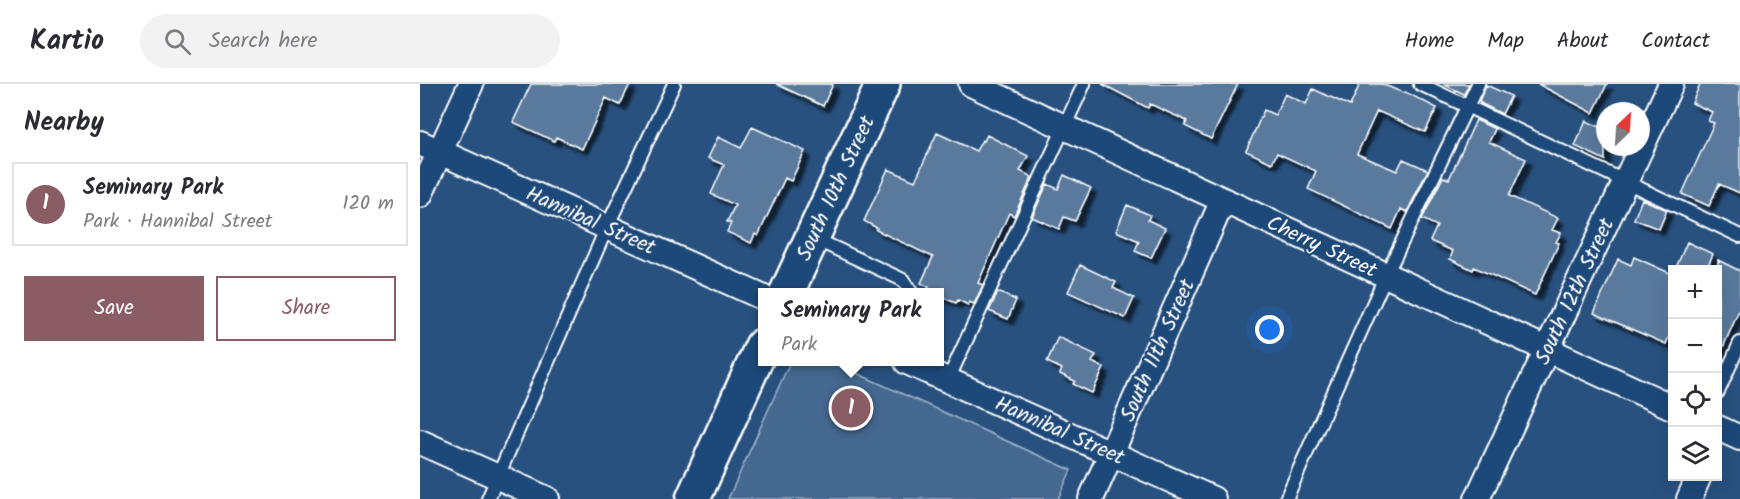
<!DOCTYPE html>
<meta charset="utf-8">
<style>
body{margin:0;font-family:Kalam,sans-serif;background:#f2f2f3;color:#2b2b33}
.controls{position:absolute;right:18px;bottom:18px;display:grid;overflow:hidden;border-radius:0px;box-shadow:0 6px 24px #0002}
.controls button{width:54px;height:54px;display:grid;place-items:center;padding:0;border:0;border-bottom:2px solid #e1e1e2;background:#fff;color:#2b2b33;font:30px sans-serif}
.compass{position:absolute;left:1176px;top:18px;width:54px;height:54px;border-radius:50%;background:#fff;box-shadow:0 6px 24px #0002;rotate:25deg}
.you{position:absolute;left:850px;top:246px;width:21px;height:21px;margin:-15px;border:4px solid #fff;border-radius:50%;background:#1a73e8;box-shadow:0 0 0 9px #1a73e833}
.badge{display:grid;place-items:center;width:39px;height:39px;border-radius:50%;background:#8a5d65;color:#fff;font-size:20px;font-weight:700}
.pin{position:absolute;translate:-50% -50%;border:3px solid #fff;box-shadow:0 2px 6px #0006}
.popup{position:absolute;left:338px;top:204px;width:186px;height:78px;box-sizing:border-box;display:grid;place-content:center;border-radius:0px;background:#fff;filter:drop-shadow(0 2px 4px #0005);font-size:20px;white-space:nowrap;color:#7c7c81}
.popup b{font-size:22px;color:#2b2b33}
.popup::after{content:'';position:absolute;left:50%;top:100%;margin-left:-12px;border:12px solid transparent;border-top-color:#fff}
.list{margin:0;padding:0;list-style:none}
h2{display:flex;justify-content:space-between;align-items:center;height:78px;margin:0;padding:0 24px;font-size:26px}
h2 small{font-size:20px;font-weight:400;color:#7c7c81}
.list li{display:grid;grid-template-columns:39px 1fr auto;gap:18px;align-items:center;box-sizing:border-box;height:84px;margin:0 12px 12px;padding:0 12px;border:2px solid #e1e1e2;border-radius:0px}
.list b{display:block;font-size:22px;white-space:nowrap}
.list p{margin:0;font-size:20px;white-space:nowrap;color:#7c7c81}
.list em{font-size:20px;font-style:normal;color:#7c7c81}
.actions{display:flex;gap:12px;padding:18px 24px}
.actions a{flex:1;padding:14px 0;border:2px solid #8a5d65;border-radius:0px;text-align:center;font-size:21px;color:#8a5d65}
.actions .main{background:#8a5d65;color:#fff}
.icon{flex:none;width:33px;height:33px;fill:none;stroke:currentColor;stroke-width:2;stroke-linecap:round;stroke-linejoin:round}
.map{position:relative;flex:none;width:1320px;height:415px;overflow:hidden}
header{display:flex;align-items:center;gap:36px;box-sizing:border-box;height:84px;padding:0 30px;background:#fff;border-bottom:2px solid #e1e1e2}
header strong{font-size:28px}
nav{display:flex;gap:33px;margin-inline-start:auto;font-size:21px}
.search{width:420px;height:54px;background:#f2f2f3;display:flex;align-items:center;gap:15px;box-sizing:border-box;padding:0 21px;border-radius:33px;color:#7c7c81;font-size:22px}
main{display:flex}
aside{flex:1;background:#fff}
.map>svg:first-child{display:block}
.green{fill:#446890;stroke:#a2b4c8;stroke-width:1.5}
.building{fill:#5a7a9d;stroke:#fff;stroke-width:1.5;filter:url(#shadow)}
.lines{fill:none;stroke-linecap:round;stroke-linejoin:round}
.lane-casing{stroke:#fff;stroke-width:16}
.street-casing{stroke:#fff;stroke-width:28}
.secondary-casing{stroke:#fff;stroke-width:38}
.lane{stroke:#1f4a7a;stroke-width:12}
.street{stroke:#1f4a7a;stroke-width:24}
.secondary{stroke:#1f4a7a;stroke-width:33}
.labels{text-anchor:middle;stroke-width:4.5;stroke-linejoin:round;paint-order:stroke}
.street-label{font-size:21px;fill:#fff;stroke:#1f4a7a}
</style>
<header>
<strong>Kartio</strong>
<div class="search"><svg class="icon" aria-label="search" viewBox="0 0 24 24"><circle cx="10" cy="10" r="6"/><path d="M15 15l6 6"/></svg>Search here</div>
<nav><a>Home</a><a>Map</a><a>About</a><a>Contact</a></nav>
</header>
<main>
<aside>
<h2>Nearby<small></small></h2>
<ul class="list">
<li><span class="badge">1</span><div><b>Seminary Park</b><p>Park · Hannibal Street</p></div><em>120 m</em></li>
</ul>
<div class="actions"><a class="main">Save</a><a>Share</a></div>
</aside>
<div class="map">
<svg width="1320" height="415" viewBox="0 0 1320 415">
<defs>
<filter id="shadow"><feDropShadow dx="5.5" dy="5.5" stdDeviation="1.5" flood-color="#0009"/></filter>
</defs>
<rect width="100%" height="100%" fill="#28517f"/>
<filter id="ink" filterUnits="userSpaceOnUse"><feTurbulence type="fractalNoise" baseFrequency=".0167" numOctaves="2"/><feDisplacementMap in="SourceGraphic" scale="12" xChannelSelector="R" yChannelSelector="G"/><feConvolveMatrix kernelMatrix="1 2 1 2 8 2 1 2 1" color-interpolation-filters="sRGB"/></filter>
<g filter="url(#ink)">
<path class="green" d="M370 278H412L651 386 638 415H308Z"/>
<path class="building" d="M111 0H210L200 21 186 14 162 65 136 53 134 57 93 38Z
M356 0H413L403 22Z
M682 0H818L791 55 765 42 767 37 730 20 728 24Z
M940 0H962L984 9 985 8 1017 24 1005 48 957 27 937 70 977 87 983 75 1008 86 987 128 981 125 972 145 888 105 896 87 857 69 852 79 826 67 844 26 855 31 865 10 886 20 893 5 930 22Z
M1023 0H1049L1044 10Z
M1118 0H1187L1173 29Z
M1280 0H1320V109L1299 100 1289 122 1262 110 1294 39 1288 37 1292 28 1272 19Z
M1066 1 1091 12 1082 30 1060 19 1061 18 1059 17Z
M1056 36 1075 45 1069 58 1106 75 1089 112 1138 134 1132 146 1141 149 1136 158 1139 159 1115 211 1054 183 1053 186 1030 175 1033 167 1010 157 1017 142 1002 135 1023 93 1029 95Z
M1166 37 1185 45V76L1155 62Z
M332 43 385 67 371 97 365 94 338 152 335 150 331 159 307 148 311 139 307 138 315 121 291 110 304 81 288 74 298 53 321 64Z
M517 49 556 67 562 56 564 57 567 51 608 72 600 87 612 93 594 132 589 129 558 199 563 201 554 220 549 218 548 221 538 216 536 219 519 212V208H512L507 206 509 203 501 199 513 173 456 146 457 144 444 137 468 85 495 97Z
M644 91 671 104 655 137 644 133 639 145 612 133 627 100 638 105Z
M1222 115 1247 126 1239 145 1214 135Z
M707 121 730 131 728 136 745 144 731 174 715 167 719 157 696 147Z
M1267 158 1293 170 1286 186H1255Z
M1214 173 1252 190V244L1246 260 1174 229 1198 175 1211 181Z
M1298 176 1320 187V224L1298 275Z
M660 181 696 198 693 204 714 214 705 234 648 208Z
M578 208 596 216 588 235 569 227Z
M638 253 676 271 672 278 684 284 672 309 653 300 655 297 640 290 642 285 627 278Z"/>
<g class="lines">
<defs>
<path id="lane" d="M1000 0 1320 152
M393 154 483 196 491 208
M528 296 664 0
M1298 308 1320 259
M68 415 187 143 254 0
M866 415 966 191 1058 0"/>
<path id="street" d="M551 0 1252 323
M0 59 342 213
M0 111 51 0
M487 278 793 415
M1298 344 1320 354
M0 358 127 415
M671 415 803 116
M1057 415 1251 0
M1269 415 1279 392"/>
<path id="secondary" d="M367 208 463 0
M273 415 342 262"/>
</defs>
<use href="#lane" class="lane-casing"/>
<use href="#street" class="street-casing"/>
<use href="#secondary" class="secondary-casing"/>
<use href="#lane" class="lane"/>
<use href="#street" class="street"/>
<use href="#secondary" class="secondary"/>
</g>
</g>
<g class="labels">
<g class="street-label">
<text transform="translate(415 104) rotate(-65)" y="7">South 10th Street</text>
<text transform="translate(171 136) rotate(24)" y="7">Hannibal Street</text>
<text transform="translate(902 162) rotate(25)" y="7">Cherry Street</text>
<text transform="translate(1154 207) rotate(-65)" y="7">South 12th Street</text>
<text transform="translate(737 266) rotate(-66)" y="7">South 11th Street</text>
<text transform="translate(640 346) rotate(24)" y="7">Hannibal Street</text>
</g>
</g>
</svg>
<div class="controls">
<button>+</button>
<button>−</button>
<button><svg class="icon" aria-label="locate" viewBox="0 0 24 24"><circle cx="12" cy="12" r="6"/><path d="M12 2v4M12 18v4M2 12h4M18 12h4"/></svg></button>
<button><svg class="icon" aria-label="layers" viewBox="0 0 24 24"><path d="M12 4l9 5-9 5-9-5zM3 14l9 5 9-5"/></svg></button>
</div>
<svg class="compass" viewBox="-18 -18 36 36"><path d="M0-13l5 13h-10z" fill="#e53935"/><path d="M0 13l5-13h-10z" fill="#7c7c81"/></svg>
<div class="you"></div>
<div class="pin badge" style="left:431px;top:324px">1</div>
<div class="popup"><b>Seminary Park</b>Park</div>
</div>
</main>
